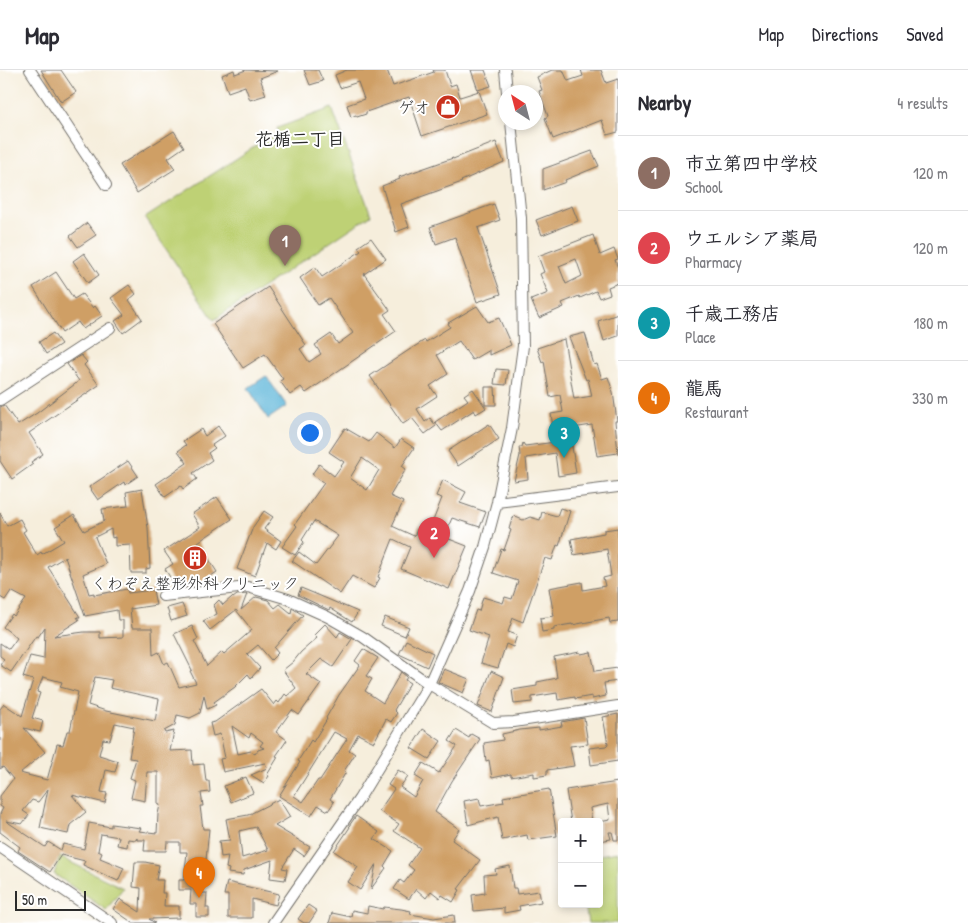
<!DOCTYPE html>
<meta charset="utf-8">
<style>
body{margin:0;font-family:"Patrick Hand","Klee One",sans-serif;background:#f2f2f3;color:#2b2b33}
.controls{position:absolute;right:15px;bottom:15px;display:grid;overflow:hidden;border-radius:5px;box-shadow:0 2px 8px #0003}
.controls button{width:45px;height:45px;display:grid;place-items:center;padding:0;border:0;border-bottom:1px solid #e1e1e2;background:#fff;color:#2b2b33;font:25px sans-serif}
.compass{position:absolute;left:498px;top:15px;width:45px;height:45px;border-radius:50%;background:#fff;box-shadow:0 2px 8px #0003;rotate:324deg}
.scale{position:absolute;left:15px;bottom:12px;width:71px;box-sizing:border-box;padding-left:5px;border:2px solid #2b2b2b;border-top:0;font-size:14px;line-height:18px;white-space:nowrap;color:#2b2b2b;-webkit-text-stroke:4px #fff;paint-order:stroke}
.you{position:absolute;left:309px;top:362px;width:18px;height:18px;margin:-12px;border:4px solid #fff;border-radius:50%;background:#1a73e8;box-shadow:0 0 0 8px #1a73e833}
.badge{display:grid;place-items:center;width:32px;height:32px;border-radius:50%;background:#c8321e;color:#fff;font-size:16px;font-weight:700}
.pin{position:absolute;translate:-50% -41px;filter:drop-shadow(0 1px 2px #0008)}
.pin::after{content:'';position:absolute;top:26px;width:18px;height:15px;background:inherit;clip-path:polygon(0 0,100% 0,50% 100%)}
.list{margin:0;padding:0;list-style:none}
h2{display:flex;justify-content:space-between;align-items:center;height:65px;margin:0;padding:0 20px;font-size:21px}
h2 small{font-size:16px;font-weight:400;color:#7c7c81}
.list li{display:grid;grid-template-columns:32px 1fr auto;gap:15px;align-items:center;box-sizing:border-box;height:75px;padding:0 20px;border-top:1px solid #e1e1e2}
.list b{display:block;font-size:19px;white-space:nowrap}
.list p{margin:0;font-size:16px;white-space:nowrap;color:#7c7c81}
.list em{font-size:16px;font-style:normal;color:#7c7c81}
.map{position:relative;flex:none;width:618px;height:853px;overflow:hidden}
header{display:flex;align-items:center;gap:30px;box-sizing:border-box;height:70px;padding:0 25px;background:#fff;border-bottom:1px solid #e1e1e2}
header strong{font-size:24px}
nav{display:flex;gap:28px;margin-inline-start:auto;font-size:18px}
main{display:flex}
aside{flex:1;background:#fff}
.map>svg:first-child{display:block}
.green{fill:#bed175;stroke:#747e50}
.water{fill:#5bb5d9;stroke:#437082}
.building{fill:#cf9f65;fill-rule:evenodd}
.lines{fill:none;stroke-linecap:round;stroke-linejoin:round}
.minor-casing{stroke:#726f69;stroke-width:12}
.minor{stroke:#fff;stroke-width:10}
.labels{text-anchor:middle;stroke-width:4;stroke-linejoin:round;paint-order:stroke}
.poi-label{font-size:16px;fill:#2b2b2b;stroke:#fff;text-anchor:end}
.neighbourhood-label{font-size:18px;font-weight:bold;fill:#2b2b2b;stroke:#fff}
</style>
<header>
<strong>Map</strong>
<nav><a>Map</a><a>Directions</a><a>Saved</a></nav>
</header>
<main>
<div class="map">
<svg width="618" height="853" viewBox="0 0 618 853">
<rect width="100%" height="100%" fill="#fff"/>
<filter id="ink" filterUnits="userSpaceOnUse"><feTurbulence type="fractalNoise" baseFrequency=".02" numOctaves="2"/><feDisplacementMap in="SourceGraphic" scale="10" xChannelSelector="R" yChannelSelector="G"/><feConvolveMatrix kernelMatrix="1 2 1 2 8 2 1 2 1" color-interpolation-filters="sRGB"/></filter>
<filter id="wash" filterUnits="userSpaceOnUse"><feTurbulence type="fractalNoise" baseFrequency=".0096" numOctaves="4" result="noise"/><feDisplacementMap in="SourceGraphic" scale="20" xChannelSelector="R" yChannelSelector="G"/><feGaussianBlur stdDeviation="1.12" result="paint"/><feColorMatrix in="noise" values="0 0 0 0 0 0 0 0 0 0 0 0 0 0 0 0 0 1.4 0 .05"/><feComposite in="paint" operator="in"/></filter>
<g filter="url(#wash)">
<rect width="100%" height="100%" fill="#f6eedc"/>
<path class="green" d="M332 38 371 145 214 250 145 148 268 68 279 66 277 58Z
M618 782V853H588L585 834H599V785Z
M60 787 123 818 106 840 54 804Z"/>
<path class="water" d="M266 306 287 336 268 349 248 318Z"/>
<g id="blocks">
<path class="building" d="M41 0H61L76 22 61 32Z
M234 0 235 4 246 0 278 1 260 8 266 25 250 30 245 16 228 22 222 5Z
M304 0H318L323 11 310 15Z
M347 0H387L393 16 434 2 433 0H445L450 16 456 14 460 27 479 21 487 44 422 66 409 27 366 42V44L357 47 356 45 351 47 347 35 364 29 358 12 340 18 335 5Z
M471 0H485L491 16 478 20Z
M552 0H563L568 11 583 6 581 0H601L606 13 618 9V62L607 65 602 50 553 69 545 48 548 46 539 21 542 20 537 7Z
M174 61 184 77 168 88 175 99 137 123 120 95Z
M496 72 504 92 461 111 462 112 401 134 409 157 396 162 382 116 400 109 399 107 453 88V89Z
M592 81 599 96 565 110 566 112 543 120V99Z
M494 134 500 150 478 158 501 224 477 232 455 167 436 174 430 157Z
M572 136 578 151 542 165 536 150Z
M87 153 96 165 78 177 70 166Z
M593 165 600 185 614 179 618 189 615 190 618 198V213L608 217 610 224 599 228 596 221 580 228 579 226 562 233 564 237 539 248 531 230 548 223 540 204 544 202 538 186ZM576 189 582 206 566 214 559 196Z
M371 168 386 189 364 204 390 240 384 244 396 261 306 323 301 317 290 325 280 311 283 309 265 284 243 298 213 254 268 217 306 275 300 279 309 292 321 284 315 275 331 264 338 274 353 263 329 228 318 235 300 208 315 197 322 207 361 181 358 177Z
M84 183 99 205 88 213 73 191Z
M56 202 74 229 82 224 93 238 95 236 102 246 83 259 78 252 62 263 33 217Z
M129 215 136 224 129 230 142 249 123 263 115 251 124 245 111 228Z
M477 236 488 252 499 248 511 275 489 285V280L472 290 459 271 437 285 448 304 430 316 437 326 417 339 425 352 430 348 436 356 425 364 412 348 403 354 370 306 409 280 425 270 426 272 450 257 448 253Z
M618 244V266L604 271 598 251Z
M53 263 61 274 46 284 39 272Z
M585 263 594 295 597 294 602 309 608 307 613 322 617 351H615L618 383 597 386 592 355 566 359V355L553 357 551 344 563 342 560 325 550 327 544 291 542 292 537 278 564 269 574 329 592 326 588 309 586 310 569 267Z
M81 285 87 292 84 295 99 315 29 363 43 384 31 392 33 394 12 409 0 391V337L4 335 18 355 37 343 79 311 67 294Z
M496 299 508 300 506 315 494 314Z
M485 317H495L496 335H485Z
M473 319 486 338 476 344 474 340 442 361 435 352 468 330 464 325Z
M489 354 499 369 458 396 448 381Z
M218 356 225 366 212 375 215 378 208 383 212 390 193 403 197 409 183 419 181 416 165 427 156 414 187 393 178 381 186 375 183 371 201 359 205 366Z
M345 358 369 372 376 363 395 378 401 369 414 378 402 396 406 399 390 426 403 432 392 456 414 466 419 456 429 461 442 428 436 426 443 410 466 422 460 433 486 442 480 457 452 448 444 467 467 476 449 519 401 499 410 477 393 469 378 507 380 508 374 518 352 506 340 524 292 491 299 482 316 495 338 466 314 451 302 470 304 472 295 485 282 477 297 456 295 454 324 413 312 404 319 394 334 406 344 392 329 382ZM362 388 379 400 367 420 350 408Z
M571 370 576 403 558 406 555 383 526 388 528 409 514 411 520 385 519 377H522L523 373 525 376Z
M128 391 138 406 125 415 124 412 98 430 89 417Z
M142 419 148 458 150 498 146 499V503H131L130 475 115 476V467L112 468 111 459 95 467 106 494 83 504 89 524 94 523V525L127 519 128 523 153 520 156 535 130 539 132 558H152L153 585 159 582 164 594 168 592 179 617 196 613 190 601 192 600 174 564 192 556 198 569 194 571 207 596 222 582 224 584 252 560 236 540 210 560 203 551 217 544 214 535 219 530 223 535 232 527 233 528 237 525 247 524 241 540 256 527 268 530 275 538 280 534 291 543 292 538 303 545 274 578 278 583 271 590 258 575 247 584 260 598 251 608 248 604 235 617 214 632 216 635 207 639 204 625 200 643 190 648 177 645 175 655 164 661 165 663 174 661 170 681 192 680 193 695 204 694 206 711H209L210 722 201 723 203 736H200L203 759H209L206 790H203L200 810H202L201 823H207L206 838H209V847H196V834H190L191 820H179V810H184L187 782H180V772H167L166 781H144L145 770H137V768L136 770 128 769 127 777 117 775 119 767 101 764 98 781 102 783 100 788 124 798 118 811 83 795 85 791 61 785 50 802 18 781 20 777 0 762V744L3 738 0 736V726L13 709 3 697 0 699V639L4 634 22 646 33 610 23 607 30 586 44 589 45 557 38 567 36 566 11 602 0 595 4 589 0 586V573L9 579 17 568 3 557 12 544 14 546 26 529 11 521 5 530 0 527V443L7 456 20 449 26 460 23 462 37 485 41 482 42 484 64 471 55 457 74 445 84 461 104 451 102 439 128 436 126 422ZM65 487 85 546 117 540 118 550H123V567L100 568V562H84L54 566 79 550 77 547H80L48 497ZM43 607 62 612 60 617 78 622 70 661H67L63 675 57 674 47 710 20 703 45 682 24 658 40 662 43 651 32 648 40 623 37 622ZM95 607 112 610 110 618 159 629 155 651 106 641 88 635ZM115 653 134 657 129 688 136 689 130 708 135 710 131 728 145 731 147 702H158V734L160 735 158 744 157 763 139 761 141 758 111 754V757L89 753 84 779 63 774 61 780 48 772 45 777 6 751 22 754 29 745 23 741 32 730 38 732 48 719 40 758 68 764 70 755 86 742 72 725 105 733 107 723 101 722 106 700 115 702 118 691 99 685 103 669 110 670Z
M217 427 232 449 198 472 217 502 196 516 176 517 165 499 173 494 164 481 200 457 192 444Z
M560 438 570 441 559 476 557 475 552 490 545 488 523 552 513 548 508 562 517 565 513 577 506 574 498 598 481 593 489 567 469 560 476 540 479 541 483 527 503 533 505 527 512 529 518 511 493 503 501 479 504 480 511 460 509 459 513 446 523 450 530 447 540 450 542 442 557 446Z
M264 441 273 447 264 459 281 471 276 479 267 473 255 506 237 499 253 457Z
M618 458V552L610 553 609 548 572 555V554L554 557V560L542 562 540 548 554 546 549 518 582 512 583 520 605 516 603 508 611 506 607 479 574 485 571 469 604 463V460Z
M301 518 318 525 358 542 352 552 330 538 329 540 298 525Z
M182 534 187 546 171 551 167 538Z
M385 547 409 557 405 566 381 556Z
M325 554 337 567 340 562 352 569 333 597 321 589 306 604 321 614 299 645 292 640 276 662 287 670 276 686 278 687 267 705 269 706 264 713 251 705 267 698 265 693 223 702 220 689 225 688 220 664 213 666 210 653 215 652 261 619 274 635 277 631 279 633 285 624 287 626 296 618 283 600 293 592 301 582 317 568 314 565ZM232 656 249 668 251 663 263 672 260 676 264 678 258 680 255 684 251 681 238 684Z
M406 570 433 583 427 597 399 584Z
M363 579 378 588 366 606 372 609 365 621 383 633 401 602 407 607 405 610 410 613 394 640 397 643 391 652 386 649 374 672 358 664 349 680 355 684 344 701 346 702 330 729 334 732 328 741 318 735 311 746 279 726 300 692 298 691 311 670 313 672 327 649 326 648 339 625 360 595 355 591ZM334 662 347 669 320 710H318L303 732 294 726Z
M580 582 581 584 591 582 595 601 618 598V611L604 613 606 626 592 629V626L575 629V627L558 630 557 623 532 627V632L514 634 512 620 537 616V612L557 608 554 587Z
M444 599 469 609 463 623 438 612Z
M491 601 504 607 492 642 478 636Z
M618 644V691L591 695 589 678 606 676 608 674 603 647Z
M584 648 588 674 570 676 574 696 547 700V705L534 707V703L511 707V704L492 708 489 690 486 691 484 673 503 670 502 664 520 660 539 658V660L562 656 561 652Z
M423 659 441 671 429 689 411 678Z
M456 660 469 668 471 664 480 669 452 711 435 742 459 759 452 770 480 790 458 819 460 820 453 832 442 825 440 828 431 821 426 828 416 819 409 829 394 819 400 810 404 813 414 800 408 795 420 778 394 761 399 754 379 741 394 719 388 715 398 700 408 706 400 717 414 727 423 711 415 706 423 693 439 703 457 676 449 671Z
M246 707 253 723 231 732 224 716Z
M618 712V770H614L612 762H609L611 769 599 771V752L610 750 608 734 590 738 592 752H571L566 720Z
M549 719 557 766 528 770 527 765 502 770 498 747 468 755 464 731 479 728 481 736 504 732 503 727Z
M279 729 290 747 275 756 310 777 304 786 294 779 282 798 287 799 285 810 270 808 272 790 244 800 243 805 228 803 229 799 226 798 228 786 221 787 219 771 230 770 226 749 248 745ZM256 757 268 780 242 788 239 761Z
M356 746 379 762 374 769 393 781 384 796 386 798 371 819 376 794 360 820 348 812 358 797 334 781 350 757 349 756Z
M135 792H145L159 795 156 810H163L162 823H165L164 836H179V848L149 849 155 853H133L113 839 120 829 140 842 141 818 133 817Z
M510 796 513 818H516L517 824 539 821 541 832 519 836 520 840 504 843V838L474 841 472 825 485 823 484 805 496 804 495 799Z
M227 812 279 824 276 835 252 829V848H228V825H224Z
M308 835 317 841 309 853H304L298 849Z
M368 836 383 839 384 837 401 839 411 841 410 844 434 848 454 845 455 853H329L332 843 351 847 352 840 367 843Z"/>
</g>
</g>
<g filter="url(#ink)">
<use href="#blocks" fill-opacity="0" stroke="#726f69" stroke-width="1"/>
<g class="lines">
<defs>
<path id="minor" d="M30 0 106 115
M505 0 507 22
M0 330 110 258
M497 432 618 417
M163 526 248 517 288 529 328 547 363 567 429 614 493 653 514 652 618 636
M0 777 112 853
M273 853 359 729 429 614 470 521 485 477 497 432 512 358 523 276 521 148 511 52"/>
</defs>
<use href="#minor" class="minor-casing"/>
<use href="#minor" class="minor"/>
</g>
</g>
<defs>
<symbol id="shop-disc" viewBox="-11 -11 22 22"><circle r="9.5" fill="#c8321e" stroke="#fff"/><path d="M-5-2.5h2.3a2.7 3.5 0 0 1 5.4 0H5L5.5 6h-11ZM-1.5-2.5h3a1.5 2.3 0 0 0-3 0Z" fill="#fff"/></symbol>
<symbol id="building-disc" viewBox="-11 -11 22 22"><circle r="9.5" fill="#c8321e" stroke="#fff"/><path d="M-4-6H4V6H1V3H-1V6H-4ZM-2.5-4.3h1.7v1.8h-1.7ZM.8-4.3h1.7v1.8H.8ZM-2.5-1h1.7V.8h-1.7ZM.8-1h1.7V.8H.8Z" fill="#fff"/></symbol>
</defs>
<g fill-rule="evenodd">
<use href="#shop-disc" x="434" y="23" width="28" height="28"/>
<use href="#building-disc" x="181" y="474" width="28" height="28"/>
</g>
<g class="labels">
<g class="poi-label">
<text x="430" y="43">ゲオ</text>
<text x="195" y="519" text-anchor="middle">くわぞえ整形外科クリニック</text>
</g>
<g class="neighbourhood-label">
<text x="300" y="75">花楯二丁目</text>
</g>
</g>
</svg>
<div class="controls">
<button>+</button>
<button>−</button>
</div>
<svg class="compass" viewBox="-18 -18 36 36"><path d="M0-13l5 13h-10z" fill="#e53935"/><path d="M0 13l5-13h-10z" fill="#7c7c81"/></svg>
<div class="scale">50 m</div>
<div class="you"></div>
<div class="pin badge" style="left:285px;top:196px;background:#8d6e63">1</div>
<div class="pin badge" style="left:434px;top:488px;background:#e0444e">2</div>
<div class="pin badge" style="left:564px;top:388px;background:#0f9aa8">3</div>
<div class="pin badge" style="left:199px;top:828px;background:#e8710a">4</div>
</div>
<aside>
<h2>Nearby<small>4 results</small></h2>
<ul class="list">
<li><span class="badge" style="background:#8d6e63">1</span><div><b>市立第四中学校</b><p>School</p></div><em>120 m</em></li>
<li><span class="badge" style="background:#e0444e">2</span><div><b>ウエルシア薬局</b><p>Pharmacy</p></div><em>120 m</em></li>
<li><span class="badge" style="background:#0f9aa8">3</span><div><b>千歳工務店</b><p>Place</p></div><em>180 m</em></li>
<li><span class="badge" style="background:#e8710a">4</span><div><b>龍馬</b><p>Restaurant</p></div><em>330 m</em></li>
</ul>
</aside>
</main>
